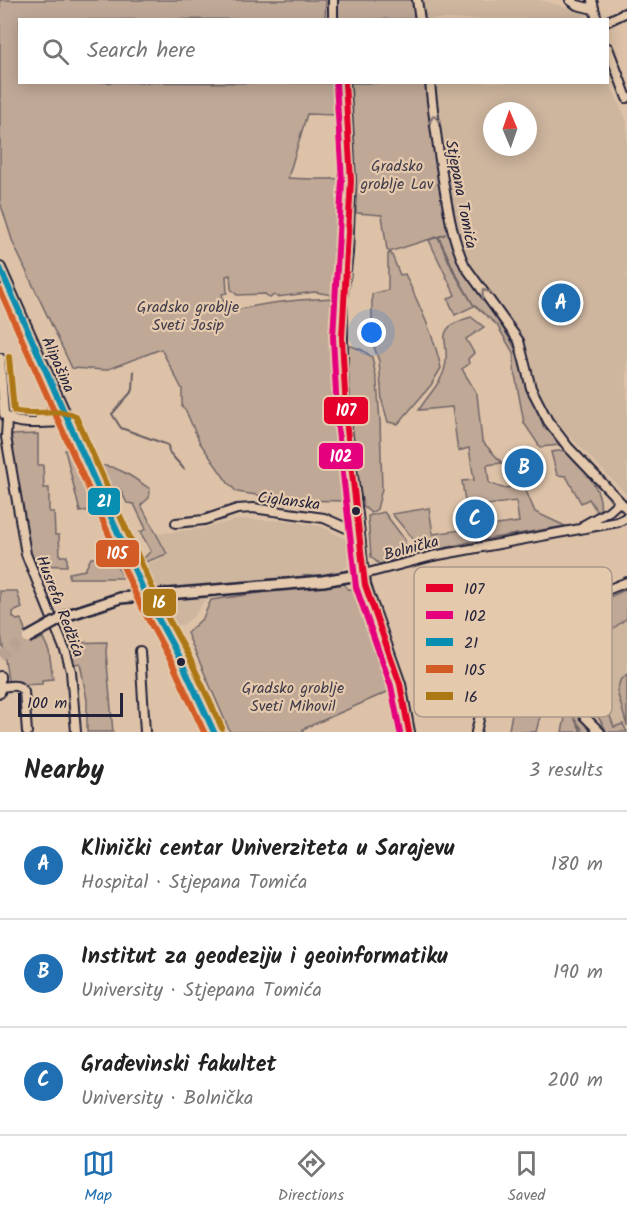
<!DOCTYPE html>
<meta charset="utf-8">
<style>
body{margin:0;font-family:Kalam,sans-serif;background:#f6f6f6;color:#222}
.compass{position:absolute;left:483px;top:102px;width:54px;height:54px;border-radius:50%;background:#fff;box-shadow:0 3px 15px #0003;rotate:358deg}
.scale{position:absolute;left:18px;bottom:15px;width:105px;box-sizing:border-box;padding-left:6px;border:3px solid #22223b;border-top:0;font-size:16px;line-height:21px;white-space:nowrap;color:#22223b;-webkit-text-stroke:4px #e5c9ac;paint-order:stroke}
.you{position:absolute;left:372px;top:333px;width:21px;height:21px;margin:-15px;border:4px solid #fff;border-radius:50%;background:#1a73e8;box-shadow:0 0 0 9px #1a73e833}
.badge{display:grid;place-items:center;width:39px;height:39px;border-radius:50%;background:#1f6fb2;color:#fff;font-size:20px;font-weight:700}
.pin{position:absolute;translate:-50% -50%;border:3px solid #fff;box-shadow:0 2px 6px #0006}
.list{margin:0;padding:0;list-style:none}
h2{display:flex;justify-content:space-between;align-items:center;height:78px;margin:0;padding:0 24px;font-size:26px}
h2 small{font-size:20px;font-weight:400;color:#767676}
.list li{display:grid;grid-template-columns:39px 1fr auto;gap:18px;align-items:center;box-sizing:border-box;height:108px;padding:0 24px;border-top:2px solid #e0e0e0}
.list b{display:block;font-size:22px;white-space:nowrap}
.list p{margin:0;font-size:20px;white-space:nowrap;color:#767676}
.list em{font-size:20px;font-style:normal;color:#767676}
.icon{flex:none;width:33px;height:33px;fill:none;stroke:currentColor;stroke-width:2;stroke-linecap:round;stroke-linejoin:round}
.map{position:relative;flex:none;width:627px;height:732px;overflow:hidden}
.search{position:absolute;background:#fff;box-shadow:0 3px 15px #0003;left:18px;right:18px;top:18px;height:66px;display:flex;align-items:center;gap:15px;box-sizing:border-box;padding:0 21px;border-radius:0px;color:#767676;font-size:22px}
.sheet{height:402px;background:#fff}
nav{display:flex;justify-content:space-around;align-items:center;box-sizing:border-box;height:84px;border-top:2px solid #e0e0e0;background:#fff;font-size:16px;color:#767676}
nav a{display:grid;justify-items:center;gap:3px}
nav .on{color:#1f6fb2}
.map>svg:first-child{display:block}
.built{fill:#cdb59e;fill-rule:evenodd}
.green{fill:#bfa896;stroke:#706568;stroke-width:1.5}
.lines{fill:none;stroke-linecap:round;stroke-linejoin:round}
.stream{stroke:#675d63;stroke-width:2}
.major-tunnel{stroke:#b8a291;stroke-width:9;stroke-dasharray:9 4.5;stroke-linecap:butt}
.minor-casing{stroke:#22223b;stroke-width:12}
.major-casing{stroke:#22223b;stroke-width:14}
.minor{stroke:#e5c9ac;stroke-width:8}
.major{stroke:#e5c9ac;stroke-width:9}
.major-bridge-casing{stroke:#22223b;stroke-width:14;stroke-linecap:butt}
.major-bridge{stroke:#e5c9ac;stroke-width:9}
.bus-1-casing{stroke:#e5c9ac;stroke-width:10}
.bus-2-casing{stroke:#e5c9ac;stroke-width:10}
.bus-3-casing{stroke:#e5c9ac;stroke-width:10}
.bus-4-casing{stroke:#e5c9ac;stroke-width:10}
.bus-5-casing{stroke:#e5c9ac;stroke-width:10}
.bus-1{stroke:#e4002b;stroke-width:6}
.bus-2{stroke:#e5007d;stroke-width:6}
.bus-3{stroke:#078eb1;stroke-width:6}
.bus-4{stroke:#d35b26;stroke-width:6}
.bus-5{stroke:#ac7815;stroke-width:6}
.oneway{stroke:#847674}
.bus-dot{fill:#22223b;stroke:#e5c9ac;stroke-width:2}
.labels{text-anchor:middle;stroke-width:4.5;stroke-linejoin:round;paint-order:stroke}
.park-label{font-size:16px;fill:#413d4d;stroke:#e5c9ac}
.street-label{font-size:16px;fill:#22223b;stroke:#e5c9ac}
.key{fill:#e5c9ac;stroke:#aa978a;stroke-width:1.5}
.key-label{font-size:16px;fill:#22223b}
.line-badge{stroke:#e5c9ac;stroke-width:2}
.badge-label{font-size:16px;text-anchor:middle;font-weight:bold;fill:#fff}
</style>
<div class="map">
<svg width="627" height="732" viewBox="0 0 627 732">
<rect width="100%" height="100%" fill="#ddc2a7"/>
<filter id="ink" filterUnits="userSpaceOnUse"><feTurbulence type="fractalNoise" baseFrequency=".0167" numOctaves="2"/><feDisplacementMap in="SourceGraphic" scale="12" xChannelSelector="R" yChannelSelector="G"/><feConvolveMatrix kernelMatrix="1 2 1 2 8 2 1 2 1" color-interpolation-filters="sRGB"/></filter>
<g filter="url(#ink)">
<path class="built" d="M415 0H540L581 12 590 19H419Z
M608 78 627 122V495L552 418 537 387 526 344 462 261 444 198 430 83 608 82ZM492 111H528V147H492Z
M241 519 289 521 323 527 347 540 348 566 332 576 223 589 204 601 195 615 184 624 177 626 141 566 168 556 157 534 199 529Z
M627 588V674L619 682 617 691 625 714V724L605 732 596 715 589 691 583 684 570 645 604 617 593 603Z"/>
<path class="green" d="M0 0H326L325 19 20 20V82L338 83V115L307 114 288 178C307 179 326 180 344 178L338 296 315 292 277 297 274 295 270 298 265 294 237 295 231 289 230 275 226 276 227 293 222 294 227 313C261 302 302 299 338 298L333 376 348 501 288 500 237 492 228 483 200 443 185 409 182 407V389L161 349 106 370 72 368 13 243 0 202Z
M338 0H413L416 19 338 20Z
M351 83H425L435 153 449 233 454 248 463 266 510 339 518 354 527 390 536 407 544 428 553 434 560 445 540 447 524 423 514 369V354L497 325 473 304 455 272 439 237 446 234 389 252 387 250 382 215 357 213 356 212 355 152Z
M438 237 453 271 474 306 455 315 448 299 455 295 429 240Z
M391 253 400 275 405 274C419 305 434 335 441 368L431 385 398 424 388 422 382 401 379 361 372 341V294L388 290V254Z
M471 317 484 327 466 339 474 353 468 359 469 364 462 369 477 394 482 441 502 463 487 465 489 483 502 488 524 486 535 512 565 526 470 542 419 554 414 540 392 514 429 508 433 534 519 522 516 501 466 508 462 481 474 480 469 448 458 451 452 407 419 410C427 396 439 386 444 371 454 342 427 330 471 317Z
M346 344 362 350 372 357 377 382 380 421 382 489 377 509 371 513 363 506C353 453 348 398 346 344Z
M83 426 92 444 90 447 99 466C114 463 137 480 150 489L149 498 141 505 167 554 143 563V559L151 551 140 532 146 529 134 504 127 503 120 489 112 491 102 481 81 434Z
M38 434V465H43L44 488H49V512H54L55 535H59L60 556H67V566L26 565 5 440 8 435Z
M70 445 97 508 80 512 65 450Z
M567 450C580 465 604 489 600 510H596L589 499 581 503 566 476 557 475 551 452Z
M384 512 405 540 407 552 403 558 379 564 371 557 368 516Z
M111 557 124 578H69V573L85 570 91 558Z
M344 583 347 589H358L370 629 394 689 303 729V732H230L187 633 203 618 211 600 302 587Z
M627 589V618L585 650 588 659 576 662 582 683 580 691 565 685 570 647 604 617 594 604Z
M0 591H17L22 608 13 612V617L17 620 21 619 28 638 35 641 43 638 49 651 53 679 42 680V684L17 685 8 680 0 628Z
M107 642 106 652 113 732H87V700L80 663 69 665 61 643Z
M627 674V726L617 691 620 681Z
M600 689 614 727 623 724 627 732H607L597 715 590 692Z
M514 702 542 709 536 732H510L509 730Z
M574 705 577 706 580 715 592 732H581L582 729 573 717Z
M566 713 572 715 580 729V732H562Z"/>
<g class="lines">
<path class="stream" d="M134 371 133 390 112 414 121 428 168 445 169 452 184 469"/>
<path class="major-tunnel" d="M0 656 27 638"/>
<defs>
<path id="minor" d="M333 0V20
M417 0 420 20
M570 0 577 5 593 9
M592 0 597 20
M608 21 627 12
M608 48 627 98
M345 82 351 181 348 253 343 297V371L347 429 358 515 364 574 433 556 618 522 627 517
M430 82C433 115 438 148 443 180 448 209 452 239 465 266L519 341 531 388 548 421 568 447 627 509
M0 358 4 414C13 428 52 422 68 421
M7 419 6 437 26 554 66 653 71 671 76 732
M176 523 204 520 237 509 253 508 324 518 360 534
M584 525 609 511 619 502
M140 651 145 732
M492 664 576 692 584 716 600 732
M0 676V693
M1 687C10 686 19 683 24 692L27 732
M476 732 496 649 501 638 514 627 627 582"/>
<path id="major" d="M0 268 147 598 181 661 214 732
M39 422 52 413 57 396
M323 581 364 574 365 585 400 684 409 732"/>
</defs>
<use href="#minor" class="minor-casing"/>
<use href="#major" class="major-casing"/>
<use href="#minor" class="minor"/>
<use href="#major" class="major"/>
<defs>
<path id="major-bridge" d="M27 638 68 615 120 598 323 581"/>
</defs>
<use href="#major-bridge" class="major-bridge-casing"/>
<use href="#major-bridge" class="major-bridge"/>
<defs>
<path id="bus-1" d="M345 82 351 181 342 338 347 429 365 585 400 684 409 732"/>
<path id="bus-2" d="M336 83 342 181 333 337 338 430 356 587 391 686 400 732"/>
<path id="bus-3" d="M0 268 147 598 181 661 214 732"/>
<path id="bus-4" d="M0 290 139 602 173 665 204 732"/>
<path id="bus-5" d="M9 357 14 411C30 417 66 407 76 417L155 594 189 657 222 728"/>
</defs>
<use href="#bus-1" class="bus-1-casing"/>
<use href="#bus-2" class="bus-2-casing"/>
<use href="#bus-3" class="bus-3-casing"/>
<use href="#bus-4" class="bus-4-casing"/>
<use href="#bus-5" class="bus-5-casing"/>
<use href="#bus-1" class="bus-1"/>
<use href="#bus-2" class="bus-2"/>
<use href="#bus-3" class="bus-3"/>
<use href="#bus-4" class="bus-4"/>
<use href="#bus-5" class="bus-5"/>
</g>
<defs><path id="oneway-chevron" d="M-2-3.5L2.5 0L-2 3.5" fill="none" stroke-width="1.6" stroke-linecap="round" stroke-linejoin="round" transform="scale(1.5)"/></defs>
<g class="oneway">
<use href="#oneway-chevron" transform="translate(434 119) rotate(-98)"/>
<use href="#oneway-chevron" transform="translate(485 293) rotate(-126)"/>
</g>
</g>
<g class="bus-dot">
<circle cx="356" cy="511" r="5"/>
<circle cx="181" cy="662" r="5"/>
</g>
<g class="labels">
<g class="park-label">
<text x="397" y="171">Gradsko<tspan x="397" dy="18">groblje Lav</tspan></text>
<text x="188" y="312">Gradsko groblje<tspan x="188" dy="18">Sveti Josip</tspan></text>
<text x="293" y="693">Gradsko groblje<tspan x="293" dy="18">Sveti Mihovil</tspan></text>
</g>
<g class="street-label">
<text transform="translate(462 194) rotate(79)" y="6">Stjepana Tomića</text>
<text transform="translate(59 364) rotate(66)" y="6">Alipašina</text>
<text transform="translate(289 500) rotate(7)" y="6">Ciglanska</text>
<text transform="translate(411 547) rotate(-15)" y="6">Bolnička</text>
<text transform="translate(61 606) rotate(69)" y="6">Husrefa Redžića</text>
</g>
</g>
<rect x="414" y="567" width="198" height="150" rx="9" class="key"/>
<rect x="426" y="584" width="27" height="8" fill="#e4002b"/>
<rect x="426" y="611" width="27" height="8" fill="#e5007d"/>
<rect x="426" y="638" width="27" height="8" fill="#078eb1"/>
<rect x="426" y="665" width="27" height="8" fill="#d35b26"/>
<rect x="426" y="692" width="27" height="8" fill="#ac7815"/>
<g class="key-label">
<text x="464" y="594">107</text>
<text x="464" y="621">102</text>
<text x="464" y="648">21</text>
<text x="464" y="675">105</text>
<text x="464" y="702">16</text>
</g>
<g class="line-badge">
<rect x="323" y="396" width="46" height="29" rx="6" fill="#e4002b"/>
<rect x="318" y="442" width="46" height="28" rx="6" fill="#e5007d"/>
<rect x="87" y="487" width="34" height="29" rx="6" fill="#078eb1"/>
<rect x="95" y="539" width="45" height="29" rx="6" fill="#d35b26"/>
<rect x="142" y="588" width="35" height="29" rx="6" fill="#ac7815"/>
</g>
<g class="badge-label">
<text x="346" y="416">107</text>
<text x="341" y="462">102</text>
<text x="104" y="507">21</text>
<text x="117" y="559">105</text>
<text x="159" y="608">16</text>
</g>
</svg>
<svg class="compass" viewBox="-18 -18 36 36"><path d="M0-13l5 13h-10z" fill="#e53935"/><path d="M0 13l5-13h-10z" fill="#767676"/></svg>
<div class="scale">100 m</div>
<div class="you"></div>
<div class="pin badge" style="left:561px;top:303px">A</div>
<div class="pin badge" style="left:524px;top:468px">B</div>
<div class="pin badge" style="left:475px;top:519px">C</div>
<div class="search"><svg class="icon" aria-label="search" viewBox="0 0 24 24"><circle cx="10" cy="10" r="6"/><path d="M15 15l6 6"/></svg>Search here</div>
</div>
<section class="sheet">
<h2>Nearby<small>3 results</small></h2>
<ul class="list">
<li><span class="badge">A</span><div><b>Klinički centar Univerziteta u Sarajevu</b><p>Hospital · Stjepana Tomića</p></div><em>180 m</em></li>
<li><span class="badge">B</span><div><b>Institut za geodeziju i geoinformatiku</b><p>University · Stjepana Tomića</p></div><em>190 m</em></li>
<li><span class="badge">C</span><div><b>Građevinski fakultet</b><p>University · Bolnička</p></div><em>200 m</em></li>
</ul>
</section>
<nav>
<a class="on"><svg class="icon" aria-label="map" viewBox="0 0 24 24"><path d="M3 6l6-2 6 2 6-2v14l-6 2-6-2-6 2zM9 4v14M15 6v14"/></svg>Map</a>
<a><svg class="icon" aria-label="directions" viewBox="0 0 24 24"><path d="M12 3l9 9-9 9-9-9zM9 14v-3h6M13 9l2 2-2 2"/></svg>Directions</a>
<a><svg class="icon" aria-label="saved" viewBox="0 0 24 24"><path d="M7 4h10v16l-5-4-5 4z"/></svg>Saved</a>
</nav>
